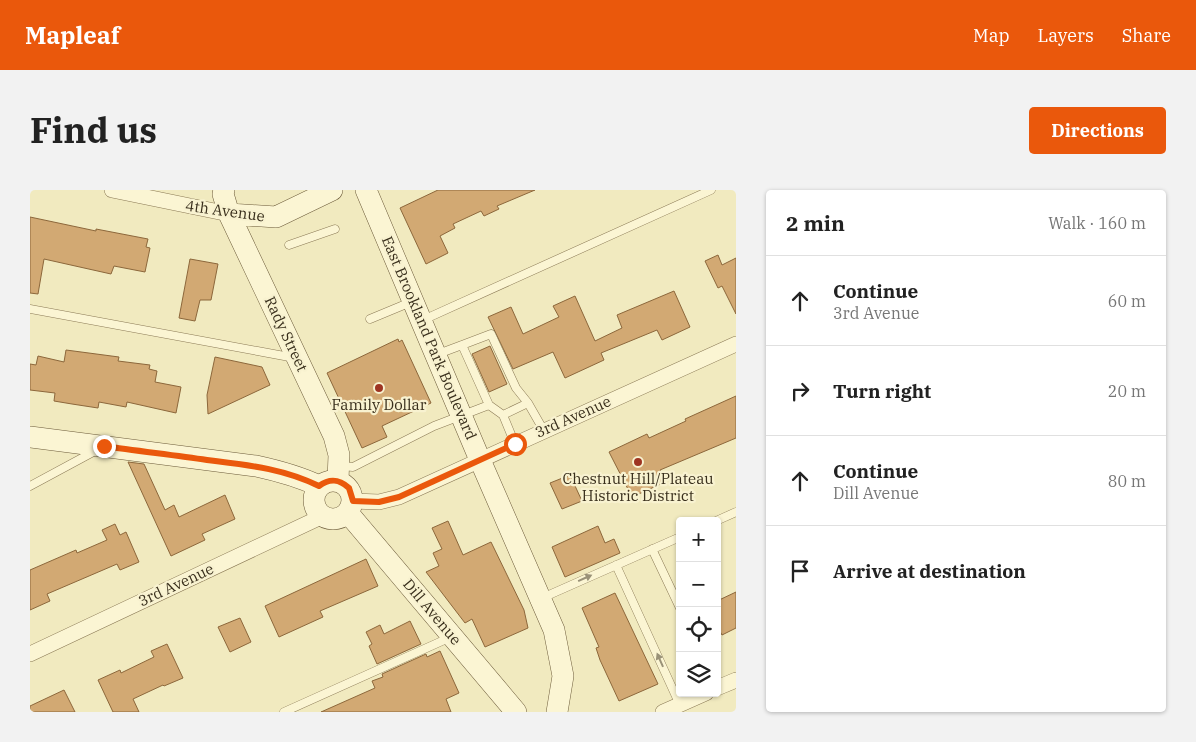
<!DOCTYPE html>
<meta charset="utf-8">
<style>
body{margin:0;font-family:"IBM Plex Serif",serif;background:#f2f2f2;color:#222}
.controls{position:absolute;right:15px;bottom:15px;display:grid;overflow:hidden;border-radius:5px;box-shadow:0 1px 4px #0004}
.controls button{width:45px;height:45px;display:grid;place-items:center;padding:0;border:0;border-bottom:1px solid #e0e0e0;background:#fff;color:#222;font:25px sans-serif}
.stop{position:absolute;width:15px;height:15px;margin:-11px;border:4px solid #ea580c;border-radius:50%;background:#fff}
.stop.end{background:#ea580c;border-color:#fff;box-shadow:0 1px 5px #0008}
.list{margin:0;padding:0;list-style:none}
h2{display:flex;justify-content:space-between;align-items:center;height:65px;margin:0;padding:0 20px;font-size:21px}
h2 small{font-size:16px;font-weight:400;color:#767676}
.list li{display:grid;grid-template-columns:32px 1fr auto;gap:15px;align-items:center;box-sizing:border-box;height:90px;padding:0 20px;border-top:1px solid #e0e0e0}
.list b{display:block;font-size:19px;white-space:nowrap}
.list p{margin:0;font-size:16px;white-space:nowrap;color:#767676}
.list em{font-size:16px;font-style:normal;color:#767676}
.icon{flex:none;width:28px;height:28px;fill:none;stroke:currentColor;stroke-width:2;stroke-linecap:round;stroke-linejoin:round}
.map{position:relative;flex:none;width:706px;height:522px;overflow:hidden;border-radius:5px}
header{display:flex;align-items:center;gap:30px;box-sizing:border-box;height:70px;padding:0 25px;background:#ea580c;color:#fff}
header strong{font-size:24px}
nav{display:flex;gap:28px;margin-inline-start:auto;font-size:18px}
.intro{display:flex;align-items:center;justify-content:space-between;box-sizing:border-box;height:120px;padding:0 30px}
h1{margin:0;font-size:35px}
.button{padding:12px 22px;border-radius:5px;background:#ea580c;color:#fff;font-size:18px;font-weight:700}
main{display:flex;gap:30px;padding:0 30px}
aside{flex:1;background:#fff;border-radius:5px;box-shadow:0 1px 4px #0004}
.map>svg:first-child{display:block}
.building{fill:#d2a973;stroke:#8c673b}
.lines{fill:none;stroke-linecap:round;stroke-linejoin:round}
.lane-casing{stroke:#8b7a56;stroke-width:9}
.street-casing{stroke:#8b7a56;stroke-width:16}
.secondary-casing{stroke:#6c5b3a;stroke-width:22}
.lane{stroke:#fbf5d3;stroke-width:8}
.street{stroke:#fbf5d3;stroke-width:15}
.secondary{stroke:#fbf5d3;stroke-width:21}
.oneway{fill:#9a9278}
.route{stroke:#ea580c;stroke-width:6}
.poi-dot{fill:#9e3422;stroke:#f8f2d0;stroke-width:2}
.labels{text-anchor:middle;stroke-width:4.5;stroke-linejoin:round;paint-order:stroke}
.street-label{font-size:15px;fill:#392f1c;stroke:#f8f2d0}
.poi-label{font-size:15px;fill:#392f1c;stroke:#f8f2d0}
</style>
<header>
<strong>Mapleaf</strong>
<nav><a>Map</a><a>Layers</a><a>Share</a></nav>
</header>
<div class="intro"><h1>Find us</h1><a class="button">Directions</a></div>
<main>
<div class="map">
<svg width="706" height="522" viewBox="0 0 706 522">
<rect width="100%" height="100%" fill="#f1eabf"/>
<path class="building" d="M408 0H505L467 16 469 19 454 26 451 21 423 34 425 38 410 46 418 63 396 74 370 18Z
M0 27 66 41V39L118 49 116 57 120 58 115 82 84 76 81 84 14 69 8 104 0 103Z
M688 65 692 75 706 68V124L692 96 688 98 675 71Z
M160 69 188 74 181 110H170L165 131 149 128Z
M644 101 660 137 632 150 627 140 571 163 574 170 535 188 523 162 483 179 458 127 481 117 493 144 529 127 523 116 545 106 565 151 592 138 587 125Z
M368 149 369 152 372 150 401 213 352 236 357 247 332 258 297 183Z
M460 156 477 194 459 202 442 164Z
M36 160 89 167 88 171 120 175 119 179 127 181 125 192 151 197 146 223 97 212 96 217 69 212 68 218 42 214 24 211 25 203 0 200V174L6 175 8 166 34 172Z
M185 167 232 177 240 195 178 224 177 205Z
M706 206V248L630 280 633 288 631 289 633 293 602 307 579 262 617 244 619 248 656 231 655 229Z
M98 272 114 274 135 320 144 315 149 327 195 305 205 329 172 344 175 350 141 366Z
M540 285 552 311 532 319 520 293Z
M418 331 433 365 461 352 494 420 498 438 455 457 442 429 435 433 396 382 409 376 403 363 412 359 402 338Z
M85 334 90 345 96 342 109 372 90 380 87 374 17 404 20 411 0 420V380L46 360 47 363 77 350 72 340Z
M568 336 575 353 584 349 590 363 535 387 522 357Z
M336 369 348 396 290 421 293 427 249 447 235 416Z
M706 402V438L692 445 687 436V411Z
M585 403 628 494 589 511 570 470 566 458 569 457 552 418Z
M210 428 221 452 200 462 188 437Z
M380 431 391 454 347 474 339 456 342 454 336 442 350 435 354 444Z
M137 454 153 488 134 496 133 495 103 509 109 522H83L68 490 90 480 91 483 124 467 121 461Z
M410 461 429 503 416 509 421 522H291L345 498 342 491 353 487 352 484 396 464 397 467Z
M34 500 45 522H0V516Z"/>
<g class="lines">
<defs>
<path id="lane" d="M259 55 305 39
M0 119 265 168
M340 129 381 112
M393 130 681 0
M408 164 432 155
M473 225 459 215 432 155 461 144 486 198 498 213
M485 254 473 225 498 213 514 241
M311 276 323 277 404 236 459 215
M0 296 65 261
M686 331 706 322
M622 359 650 418
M586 375 650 515
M512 408 650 347
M254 522 421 447"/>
<path id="street" d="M82 0 199 24
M323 311 349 312 369 307 706 154
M0 464 293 326
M687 498 706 490
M633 522 676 503"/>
<path id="secondary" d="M194 0 193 4 199 24 304 246 309 265 308 290
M336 0 450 270 524 440 533 486 527 522
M199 24 246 27 302 0
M0 247 226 276C249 281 268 286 289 296
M284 310a19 19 0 1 1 38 0a19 19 0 1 1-38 0Z
M318 323 486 522"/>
</defs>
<use href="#lane" class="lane-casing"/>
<use href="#street" class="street-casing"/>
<use href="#secondary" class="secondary-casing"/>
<use href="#lane" class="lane"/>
<use href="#street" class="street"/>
<use href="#secondary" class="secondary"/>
</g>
<defs><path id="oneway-solid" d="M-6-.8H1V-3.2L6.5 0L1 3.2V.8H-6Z" transform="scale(1.25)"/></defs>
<g class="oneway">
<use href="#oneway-solid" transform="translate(555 388) rotate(-24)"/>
<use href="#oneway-solid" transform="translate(630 470) rotate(-114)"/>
</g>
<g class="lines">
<path class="route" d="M74 256C108 261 143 265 177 270 217 275 252 278 289 296 300 288 309 289 319 298L323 311 349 312 369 307 485 254"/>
</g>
<g class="poi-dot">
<circle cx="349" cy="198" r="5"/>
<circle cx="608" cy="272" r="5"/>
</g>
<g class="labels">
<g class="street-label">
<text transform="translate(195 21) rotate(8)" y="5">4th Avenue</text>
<text transform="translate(256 144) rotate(65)" y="5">Rady Street</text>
<text transform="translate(399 148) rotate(67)" y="5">East Brookland Park Boulevard</text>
<text transform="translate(543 227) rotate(-24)" y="5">3rd Avenue</text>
<text transform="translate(146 395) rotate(-25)" y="5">3rd Avenue</text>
<text transform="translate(402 422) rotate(50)" y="5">Dill Avenue</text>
</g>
<g class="poi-label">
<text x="349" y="220">Family Dollar</text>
<text x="608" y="294">Chestnut Hill/Plateau<tspan x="608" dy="17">Historic District</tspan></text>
</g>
</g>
</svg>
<div class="controls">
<button>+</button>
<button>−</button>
<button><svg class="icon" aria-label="locate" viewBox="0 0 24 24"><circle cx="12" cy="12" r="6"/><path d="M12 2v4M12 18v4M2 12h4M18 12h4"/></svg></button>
<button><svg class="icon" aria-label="layers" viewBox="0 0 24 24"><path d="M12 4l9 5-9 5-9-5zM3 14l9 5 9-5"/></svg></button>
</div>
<div class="stop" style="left:485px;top:254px"></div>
<div class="stop end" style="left:74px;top:256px"></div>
</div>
<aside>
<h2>2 min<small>Walk · 160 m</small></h2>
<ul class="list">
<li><svg class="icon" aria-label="ahead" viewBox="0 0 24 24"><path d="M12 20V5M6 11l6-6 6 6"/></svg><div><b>Continue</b><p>3rd Avenue</p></div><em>60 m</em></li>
<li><svg class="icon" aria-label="right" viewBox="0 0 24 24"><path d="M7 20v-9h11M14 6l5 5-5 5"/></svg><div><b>Turn right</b></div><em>20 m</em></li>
<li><svg class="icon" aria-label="ahead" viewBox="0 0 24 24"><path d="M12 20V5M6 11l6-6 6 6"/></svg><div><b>Continue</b><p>Dill Avenue</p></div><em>80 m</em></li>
<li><svg class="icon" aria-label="arrive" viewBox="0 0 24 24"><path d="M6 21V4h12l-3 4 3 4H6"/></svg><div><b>Arrive at destination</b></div></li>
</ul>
</aside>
</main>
